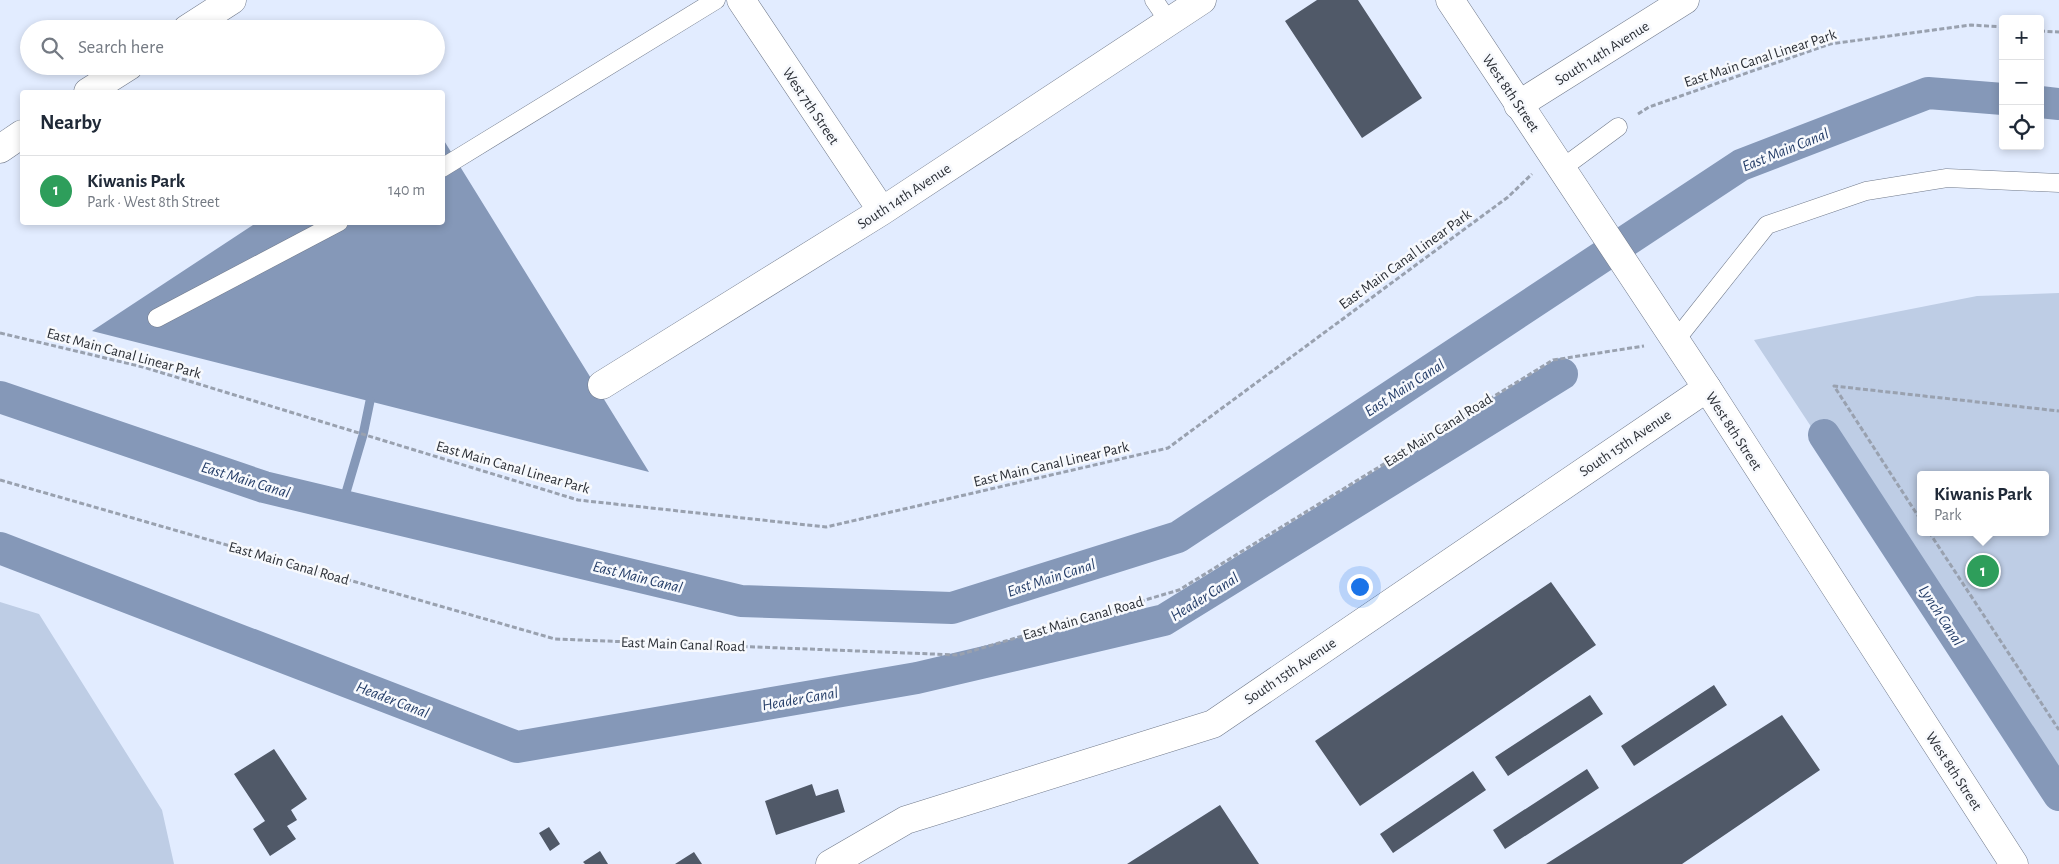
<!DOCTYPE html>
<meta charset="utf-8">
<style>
body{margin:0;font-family:"Alegreya Sans",sans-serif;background:#f2f2f3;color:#1f2937}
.controls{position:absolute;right:15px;top:15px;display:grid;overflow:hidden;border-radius:5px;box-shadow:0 2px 8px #0003}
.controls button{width:45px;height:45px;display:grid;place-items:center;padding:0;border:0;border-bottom:1px solid #e0e1e3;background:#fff;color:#1f2937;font:25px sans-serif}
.you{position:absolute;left:1359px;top:586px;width:18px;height:18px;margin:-12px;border:4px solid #fff;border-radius:50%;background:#1a73e8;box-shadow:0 0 0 8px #1a73e833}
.badge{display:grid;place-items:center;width:32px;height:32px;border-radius:50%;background:#111827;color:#fff;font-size:16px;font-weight:700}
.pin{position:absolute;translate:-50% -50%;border:2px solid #fff;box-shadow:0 1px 5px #0006}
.popup{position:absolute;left:1917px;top:471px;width:132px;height:65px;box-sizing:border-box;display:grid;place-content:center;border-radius:5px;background:#fff;filter:drop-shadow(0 1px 4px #0005);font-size:16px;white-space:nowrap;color:#747a83}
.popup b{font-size:19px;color:#1f2937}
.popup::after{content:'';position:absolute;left:50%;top:100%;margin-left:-10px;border:10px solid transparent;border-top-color:#fff}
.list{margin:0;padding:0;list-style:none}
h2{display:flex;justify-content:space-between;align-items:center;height:65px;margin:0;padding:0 20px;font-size:21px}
h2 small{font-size:16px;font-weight:400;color:#747a83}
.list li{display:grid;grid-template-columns:32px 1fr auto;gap:15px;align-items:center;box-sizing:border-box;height:70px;padding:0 20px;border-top:1px solid #e0e1e3}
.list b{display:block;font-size:19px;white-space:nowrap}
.list p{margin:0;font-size:16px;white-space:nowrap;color:#747a83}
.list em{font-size:16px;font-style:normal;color:#747a83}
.icon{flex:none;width:28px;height:28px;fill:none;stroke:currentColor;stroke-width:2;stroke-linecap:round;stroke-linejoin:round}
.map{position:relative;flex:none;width:2059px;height:864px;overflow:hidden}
.search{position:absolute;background:#fff;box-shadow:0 2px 8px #0003;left:20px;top:20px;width:425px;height:55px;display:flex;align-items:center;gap:12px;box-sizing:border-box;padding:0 18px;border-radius:28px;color:#747a83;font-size:19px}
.panel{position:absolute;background:#fff;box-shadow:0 2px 8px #0003;left:20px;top:90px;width:425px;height:135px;border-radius:5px}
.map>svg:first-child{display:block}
.green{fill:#becde5;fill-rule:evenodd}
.water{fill:#8598b8}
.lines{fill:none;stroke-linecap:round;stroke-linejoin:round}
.stream{stroke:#8598b8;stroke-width:9}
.canal{stroke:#8598b8;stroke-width:32}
.building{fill:#505968}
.service-casing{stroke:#717a8b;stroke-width:19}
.minor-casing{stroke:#717a8b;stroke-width:29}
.tertiary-casing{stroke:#717a8b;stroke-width:29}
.secondary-casing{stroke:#717a8b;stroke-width:29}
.path{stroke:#99a1af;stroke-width:3;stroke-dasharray:5 2.5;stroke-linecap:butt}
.service{stroke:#fff;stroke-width:18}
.minor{stroke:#fff;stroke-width:28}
.tertiary{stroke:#fff;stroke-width:28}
.secondary{stroke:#fff;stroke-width:28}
.labels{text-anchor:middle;stroke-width:5;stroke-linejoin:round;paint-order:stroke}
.street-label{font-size:15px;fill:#2b2f36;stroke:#f7f9fd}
.water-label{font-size:16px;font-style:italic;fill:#243d68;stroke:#f7f9fd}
</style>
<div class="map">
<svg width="2059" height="864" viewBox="0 0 2059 864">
<rect width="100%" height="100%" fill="#e2ecff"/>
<path class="green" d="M2059 293V803L1754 340 1977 296ZM1920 475H2046V532H1920Z
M0 602 39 614 162 810 174 864H0Z"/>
<path class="water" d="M443 139 649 472 92 331 256 223 442 222Z"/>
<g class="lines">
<path class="stream" d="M342 506 363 435 370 401"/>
<path class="canal" d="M2040 102 2059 104
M0 397 264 487 741 601 952 608 1178 537 1741 165 1928 93 2003 99
M1824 435 2059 795
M0 548 517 747 917 678 1164 620 1562 374"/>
</g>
<path class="building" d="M1317 0H1358L1422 98 1362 138 1285 21Z
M1551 582 1596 645 1360 806 1315 741Z
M1714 685 1727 705 1634 766 1621 746Z
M1590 695 1603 714 1508 776 1495 757Z
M1782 715 1820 770 1682 864H1546Z
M274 749 307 799 291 810 297 820 287 826 296 839 270 856 253 829 265 821 234 774Z
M1587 769 1599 788 1505 849 1493 830Z
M1473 771 1486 790 1393 853 1380 834Z
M812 784 816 796 838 789 845 812 776 835 765 801Z
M1220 805 1259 864H1127Z
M549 827 560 844 550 851 539 833Z
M600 851 608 864H585L583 862Z
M694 852 702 864H675Z"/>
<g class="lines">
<defs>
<path id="service" d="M1154 0 1169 22
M442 168 716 0
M1561 169 1618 127
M157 318 339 222
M1675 341 1767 225 1866 191 1947 178 2059 183"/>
<path id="minor" d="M741 0 882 211
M187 29 232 0
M88 92 129 66
M0 149 22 134
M602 385 882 211 1202 0
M830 864 906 820 1213 724 1707 388"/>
<path id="tertiary" d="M1518 105 1685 0"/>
<path id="secondary" d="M1450 0 1707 388 2014 864"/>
</defs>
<use href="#service" class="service-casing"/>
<use href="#minor" class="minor-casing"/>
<use href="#tertiary" class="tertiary-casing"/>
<use href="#secondary" class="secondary-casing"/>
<path class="path" d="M2040 31 2059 32
M1638 114 1649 107 1830 44 1971 25 2003 27
M0 333 143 367 578 500 826 527 1168 448 1508 197 1532 174
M0 480 555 639 958 655 1179 590 1553 360 1644 346
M1920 519 1834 386 2059 411
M1929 532 2059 730"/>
<use href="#service" class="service"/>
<use href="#minor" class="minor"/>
<use href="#tertiary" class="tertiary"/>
<use href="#secondary" class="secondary"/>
</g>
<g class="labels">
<g class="street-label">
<text transform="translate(1602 53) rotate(-32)" y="5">South 14th Avenue</text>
<text transform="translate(1760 58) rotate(-18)" y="5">East Main Canal Linear Park</text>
<text transform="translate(1511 93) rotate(56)" y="5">West 8th Street</text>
<text transform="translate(811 106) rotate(56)" y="5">West 7th Street</text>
<text transform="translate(904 196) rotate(-33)" y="5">South 14th Avenue</text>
<text transform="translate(1405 259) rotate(-36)" y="5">East Main Canal Linear Park</text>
<text transform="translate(124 353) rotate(15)" y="5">East Main Canal Linear Park</text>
<text transform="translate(1438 430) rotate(-32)" y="5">East Main Canal Road</text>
<text transform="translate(1734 431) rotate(57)" y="5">West 8th Street</text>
<text transform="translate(1625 443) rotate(-34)" y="5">South 15th Avenue</text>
<text transform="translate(1051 464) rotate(-13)" y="5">East Main Canal Linear Park</text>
<text transform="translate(513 467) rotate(16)" y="5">East Main Canal Linear Park</text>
<text transform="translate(289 563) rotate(16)" y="5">East Main Canal Road</text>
<text transform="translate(1083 618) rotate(-16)" y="5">East Main Canal Road</text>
<text transform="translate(683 644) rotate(2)" y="5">East Main Canal Road</text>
<text transform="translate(1290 671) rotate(-34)" y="5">South 15th Avenue</text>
<text transform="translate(1954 771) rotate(57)" y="5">West 8th Street</text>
</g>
<g class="water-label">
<text transform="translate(1785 149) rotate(-22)" y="6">East Main Canal</text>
<text transform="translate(1404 387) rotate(-33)" y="6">East Main Canal</text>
<text transform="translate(246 479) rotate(17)" y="6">East Main Canal</text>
<text transform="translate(638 576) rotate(14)" y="6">East Main Canal</text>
<text transform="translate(1051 577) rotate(-18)" y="6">East Main Canal</text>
<text transform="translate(1204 596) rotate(-32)" y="6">Header Canal</text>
<text transform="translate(1942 615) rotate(57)" y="6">Lynch Canal</text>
<text transform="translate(800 698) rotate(-10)" y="6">Header Canal</text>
<text transform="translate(393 699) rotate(21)" y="6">Header Canal</text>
</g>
</g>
</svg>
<div class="controls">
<button>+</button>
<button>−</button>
<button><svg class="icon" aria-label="locate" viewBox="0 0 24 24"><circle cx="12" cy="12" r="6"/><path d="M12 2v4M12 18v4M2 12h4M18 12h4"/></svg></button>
</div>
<div class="you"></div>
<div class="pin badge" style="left:1983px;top:571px;background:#2e9e5b">1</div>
<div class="popup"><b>Kiwanis Park</b>Park</div>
<div class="search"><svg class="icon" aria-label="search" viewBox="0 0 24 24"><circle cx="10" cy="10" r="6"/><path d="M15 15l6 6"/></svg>Search here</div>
<section class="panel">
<h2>Nearby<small></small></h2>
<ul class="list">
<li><span class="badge" style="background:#2e9e5b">1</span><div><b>Kiwanis Park</b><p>Park · West 8th Street</p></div><em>140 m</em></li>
</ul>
</section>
</div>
